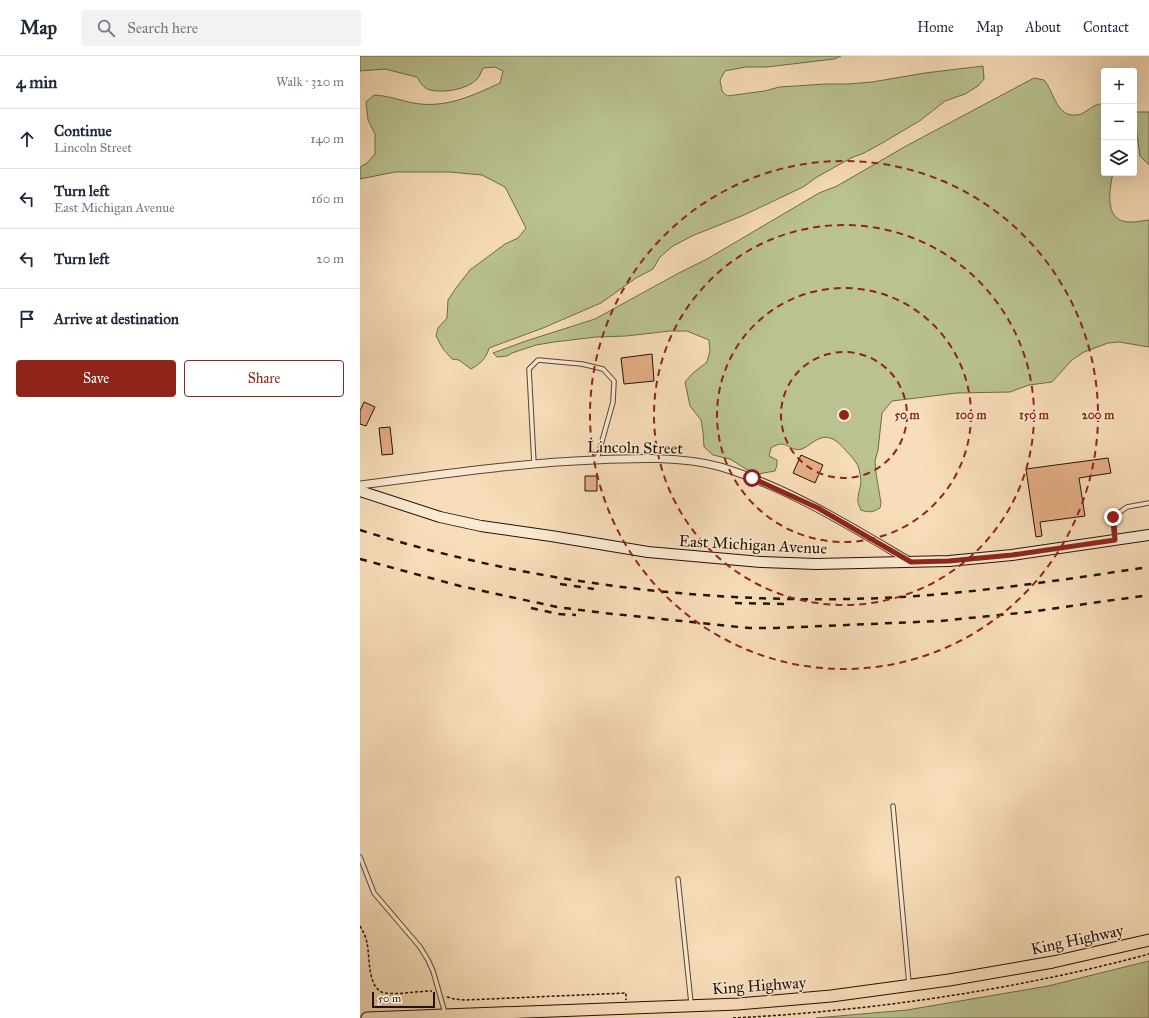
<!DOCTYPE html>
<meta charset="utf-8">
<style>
body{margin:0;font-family:"IM FELL Great Primer",serif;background:#f2f2f3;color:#1f2937}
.controls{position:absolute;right:12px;top:12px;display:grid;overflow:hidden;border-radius:4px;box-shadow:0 4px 16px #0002}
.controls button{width:36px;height:36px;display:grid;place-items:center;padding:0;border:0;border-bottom:1px solid #e0e1e3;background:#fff;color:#1f2937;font:20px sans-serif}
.scale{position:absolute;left:12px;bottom:10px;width:63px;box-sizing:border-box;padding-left:4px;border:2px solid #231207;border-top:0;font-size:11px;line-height:14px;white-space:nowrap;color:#231207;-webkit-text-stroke:3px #fae9d2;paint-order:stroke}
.stop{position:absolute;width:12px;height:12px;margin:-9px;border:3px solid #8f2418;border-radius:50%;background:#fff}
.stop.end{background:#8f2418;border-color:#fff;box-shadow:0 1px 4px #0008}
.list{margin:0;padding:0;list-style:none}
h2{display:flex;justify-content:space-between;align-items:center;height:52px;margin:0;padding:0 16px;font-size:17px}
h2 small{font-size:13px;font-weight:400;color:#747a83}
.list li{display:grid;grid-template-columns:26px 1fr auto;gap:12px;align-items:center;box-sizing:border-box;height:60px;padding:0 16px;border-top:1px solid #e0e1e3}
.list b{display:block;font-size:15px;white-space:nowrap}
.list p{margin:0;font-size:13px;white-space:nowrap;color:#747a83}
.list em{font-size:13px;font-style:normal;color:#747a83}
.actions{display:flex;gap:8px;padding:12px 16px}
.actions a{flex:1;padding:9px 0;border:1px solid #8f2418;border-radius:4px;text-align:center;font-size:14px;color:#8f2418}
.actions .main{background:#8f2418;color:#fff}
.icon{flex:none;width:22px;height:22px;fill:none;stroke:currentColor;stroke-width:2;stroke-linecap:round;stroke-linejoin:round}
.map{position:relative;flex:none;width:789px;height:962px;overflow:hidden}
header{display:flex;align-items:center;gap:24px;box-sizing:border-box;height:56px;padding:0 20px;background:#fff;border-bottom:1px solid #e0e1e3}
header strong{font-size:19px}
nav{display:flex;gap:22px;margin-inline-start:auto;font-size:14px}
.search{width:280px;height:36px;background:#f2f2f3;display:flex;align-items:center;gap:10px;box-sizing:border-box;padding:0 14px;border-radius:4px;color:#747a83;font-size:15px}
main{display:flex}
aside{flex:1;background:#fff}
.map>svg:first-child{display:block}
.green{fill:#bac291;stroke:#6e6a4c}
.building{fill:#e6ae86;stroke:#231207}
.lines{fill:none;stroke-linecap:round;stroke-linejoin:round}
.lane-casing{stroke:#584534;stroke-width:5.5}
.street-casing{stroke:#584534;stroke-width:9}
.secondary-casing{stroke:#231207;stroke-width:12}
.primary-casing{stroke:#231207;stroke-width:13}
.path{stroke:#231207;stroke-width:1.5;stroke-dasharray:3 2;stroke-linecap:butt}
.lane{stroke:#fae9d2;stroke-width:3.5}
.street{stroke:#fae9d2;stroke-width:7}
.secondary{stroke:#fae9d2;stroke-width:10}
.primary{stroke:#f7ddb9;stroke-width:11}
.rail{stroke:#231207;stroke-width:2.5;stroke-dasharray:7 7;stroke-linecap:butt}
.route{stroke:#8f2418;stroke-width:5}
.ring{fill:none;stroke:#8f2418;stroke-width:2;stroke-dasharray:7 5}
.labels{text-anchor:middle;stroke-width:3;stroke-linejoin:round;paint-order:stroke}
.street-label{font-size:16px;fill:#231207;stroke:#fae9d2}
.centre{fill:#8f2418;stroke:#fae9d2;stroke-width:2}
.ring-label{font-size:12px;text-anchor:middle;font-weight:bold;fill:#8f2418;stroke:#fae9d2;stroke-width:3;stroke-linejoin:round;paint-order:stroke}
</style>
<header>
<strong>Map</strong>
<div class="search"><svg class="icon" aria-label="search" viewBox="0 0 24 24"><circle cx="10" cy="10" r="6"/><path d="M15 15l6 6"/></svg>Search here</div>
<nav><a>Home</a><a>Map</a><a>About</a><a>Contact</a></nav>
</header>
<main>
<aside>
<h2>4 min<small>Walk · 320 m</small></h2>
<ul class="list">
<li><svg class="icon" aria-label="ahead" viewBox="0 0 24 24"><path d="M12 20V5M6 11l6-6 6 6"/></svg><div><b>Continue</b><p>Lincoln Street</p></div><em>140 m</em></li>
<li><svg class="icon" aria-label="left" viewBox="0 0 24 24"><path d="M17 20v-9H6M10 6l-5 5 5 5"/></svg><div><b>Turn left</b><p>East Michigan Avenue</p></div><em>160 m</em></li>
<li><svg class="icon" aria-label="left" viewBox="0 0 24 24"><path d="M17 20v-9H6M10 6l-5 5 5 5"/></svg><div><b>Turn left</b></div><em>20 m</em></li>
<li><svg class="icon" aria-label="arrive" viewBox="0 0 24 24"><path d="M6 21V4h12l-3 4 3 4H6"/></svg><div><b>Arrive at destination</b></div></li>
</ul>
<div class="actions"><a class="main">Save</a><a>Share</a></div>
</aside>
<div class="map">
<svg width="789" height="962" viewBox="0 0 789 962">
<rect width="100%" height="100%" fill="#f7ddb9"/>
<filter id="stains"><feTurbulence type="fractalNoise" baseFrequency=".005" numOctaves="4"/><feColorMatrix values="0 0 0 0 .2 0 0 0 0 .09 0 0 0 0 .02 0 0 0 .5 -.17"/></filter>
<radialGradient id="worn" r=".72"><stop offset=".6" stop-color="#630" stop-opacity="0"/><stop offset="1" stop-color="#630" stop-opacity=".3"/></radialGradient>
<path class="green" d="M0 0H481L474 3 407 11H385L365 15 360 24 362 35 367 40 405 35 419 31 465 28H488L512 26 565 17 623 10 624 23 618 30 605 38 585 45 561 64 524 86 504 97 491 102 457 121 443 131 384 159 332 180 313 190 300 201 293 213 276 222 241 247 183 272 129 292C126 303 120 308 111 313L99 304 92 303 83 293 76 280 78 272 87 262 88 244 96 232 110 214 145 188 158 182 166 172 145 131 122 119 90 116H35L0 123V111L7 107 15 98V78L8 64 6 46 14 39C32 40 43 46 60 48 89 51 114 39 140 27L143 15 135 11 123 12C121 16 120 20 117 23 107 34 83 37 70 34 63 32 60 26 57 21L25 13 0 15Z
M674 22 684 24C693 34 696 58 712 59 716 59 718 59 721 58 730 54 734 47 744 48V117H753C750 131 745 156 760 164 768 168 781 165 789 164V291L759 286 748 287 724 296 712 304 692 326 669 329 650 336 597 337 532 345 522 357 518 394 515 405 516 417 521 447 520 452C514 456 509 457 501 454 496 444 498 442 500 431 502 426 500 418 499 413 498 408 494 404 491 400 483 392 474 378 461 382 454 384 449 390 442 393 429 397 427 381 411 392L409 400 417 404V409L415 415 398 418 386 413 370 403 353 399 344 391 343 376 341 364 330 350 325 326 333 317 347 306 350 295 349 284 327 275H310L266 280 236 281 194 286 176 289 152 297 147 300 137 301 133 297 166 285 235 263 317 218 347 203 459 137 477 130 546 90Z
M774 56H789V109L780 100Z
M789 905V962H456L547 954 688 930Z"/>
<path class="building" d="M292 298 294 325 264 328 261 302Z
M4 346 15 351 6 370 0 368V355Z
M30 371 33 398 22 399 19 372Z
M441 399 463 409 455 427 433 417Z
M748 402 751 417 719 422 725 460 680 466 682 480 676 481 666 413Z
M225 420H237V435H225Z"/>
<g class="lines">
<defs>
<path id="lane" d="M174 408 169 313 178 304 222 308 243 313 254 325 253 346 237 403
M755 483 753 461 767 451 789 447
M533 750 549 928
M0 801 14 837 60 891 68 904 73 915 85 957
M318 823 331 947"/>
<path id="street" d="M0 429C78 419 156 407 235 404 275 402 322 400 361 411 429 432 490 470 551 506"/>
<path id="secondary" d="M0 435 80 461 121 470 191 480 288 496 401 506 456 508 589 505 652 499 789 479"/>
<path id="primary" d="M7 962 378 948 471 940 589 924 693 906 789 884"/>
</defs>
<use href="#lane" class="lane-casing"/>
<use href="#street" class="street-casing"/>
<use href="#secondary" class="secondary-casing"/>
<use href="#primary" class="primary-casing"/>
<path class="path" d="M0 870C3 875 6 881 7 887 10 900 7 934 25 937 40 939 57 935 72 935
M87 941 94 943 106 944 266 937V944
M373 962C511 955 656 934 789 898"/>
<use href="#lane" class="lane"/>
<use href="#street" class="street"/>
<use href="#secondary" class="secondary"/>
<use href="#primary" class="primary"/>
<path class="rail" d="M0 474C168 527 347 549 522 542 612 538 701 524 789 511
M0 503 100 530 197 551 244 557 389 572H417L580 565 669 556 789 539
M200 528 234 533
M375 547 425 548
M171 552 198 558 216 559"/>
</g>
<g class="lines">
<path class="route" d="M392 422 458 452 551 506 589 505 652 499 755 484 753 461"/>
</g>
<g class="ring">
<circle cx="484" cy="359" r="63"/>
<circle cx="484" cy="359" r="127"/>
<circle cx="484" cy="359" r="190"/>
<circle cx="484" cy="359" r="254"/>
</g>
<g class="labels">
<g class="street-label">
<text transform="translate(275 391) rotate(1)" y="6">Lincoln Street</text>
<text transform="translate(393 488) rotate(3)" y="6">East Michigan Avenue</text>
<text transform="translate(717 883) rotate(-12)" y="6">King Highway</text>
<text transform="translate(399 929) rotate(-4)" y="6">King Highway</text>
</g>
</g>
<circle cx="484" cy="359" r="6" class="centre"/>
<g class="ring-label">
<text x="547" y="363">50 m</text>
<text x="611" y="363">100 m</text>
<text x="674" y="363">150 m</text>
<text x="738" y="363">200 m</text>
</g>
<rect width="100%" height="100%" filter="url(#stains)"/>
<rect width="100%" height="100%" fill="url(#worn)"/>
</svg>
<div class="controls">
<button>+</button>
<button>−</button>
<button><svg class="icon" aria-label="layers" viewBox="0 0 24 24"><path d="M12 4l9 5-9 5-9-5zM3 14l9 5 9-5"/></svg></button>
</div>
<div class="scale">50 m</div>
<div class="stop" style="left:392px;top:422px"></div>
<div class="stop end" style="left:753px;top:461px"></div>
</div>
</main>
